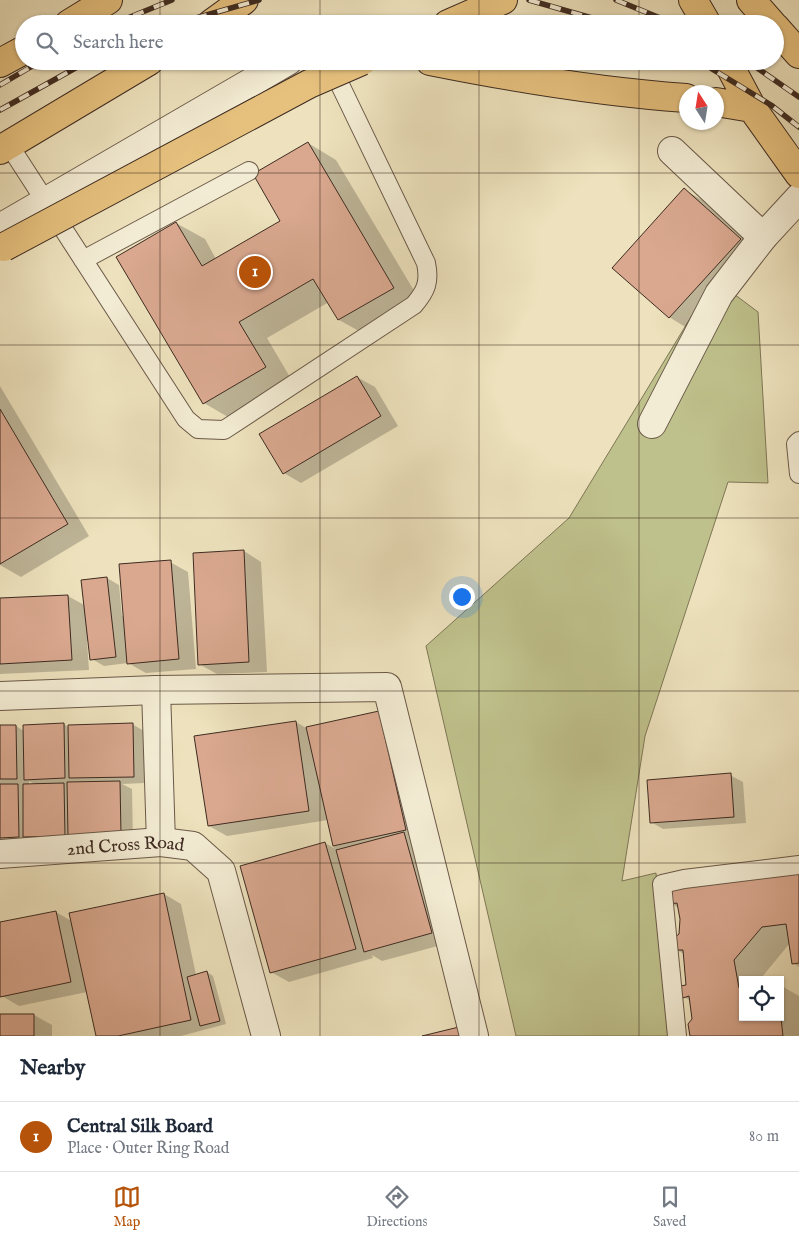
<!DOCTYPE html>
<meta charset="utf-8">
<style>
body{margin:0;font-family:"IM FELL English",serif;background:#f6f6f7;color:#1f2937}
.controls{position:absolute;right:15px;bottom:15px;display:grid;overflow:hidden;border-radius:0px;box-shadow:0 1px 4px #0004}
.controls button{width:45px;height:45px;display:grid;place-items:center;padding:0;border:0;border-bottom:1px solid #e0e1e3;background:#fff;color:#1f2937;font:25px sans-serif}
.compass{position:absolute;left:679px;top:85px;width:45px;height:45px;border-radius:50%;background:#fff;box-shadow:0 1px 4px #0004;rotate:348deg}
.you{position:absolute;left:461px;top:596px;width:18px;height:18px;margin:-12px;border:4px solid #fff;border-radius:50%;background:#1a73e8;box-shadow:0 0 0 8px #1a73e833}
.badge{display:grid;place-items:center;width:32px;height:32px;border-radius:50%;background:#b45309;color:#fff;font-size:16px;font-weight:700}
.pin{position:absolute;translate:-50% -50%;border:2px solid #fff;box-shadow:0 1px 5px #0006}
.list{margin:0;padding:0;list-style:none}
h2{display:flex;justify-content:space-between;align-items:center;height:65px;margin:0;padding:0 20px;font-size:21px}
h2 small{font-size:16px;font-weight:400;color:#747a83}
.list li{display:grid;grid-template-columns:32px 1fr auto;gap:15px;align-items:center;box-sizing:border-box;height:70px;padding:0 20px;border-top:1px solid #e0e1e3}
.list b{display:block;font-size:19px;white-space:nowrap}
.list p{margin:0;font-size:16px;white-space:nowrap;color:#747a83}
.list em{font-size:16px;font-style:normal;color:#747a83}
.icon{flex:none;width:28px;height:28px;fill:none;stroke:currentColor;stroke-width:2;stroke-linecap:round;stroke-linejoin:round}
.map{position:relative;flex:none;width:799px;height:1036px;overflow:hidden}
.search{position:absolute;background:#fff;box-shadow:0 1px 4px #0004;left:15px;right:15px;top:15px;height:55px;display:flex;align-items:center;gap:12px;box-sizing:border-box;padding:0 18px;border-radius:28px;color:#747a83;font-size:19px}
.sheet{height:135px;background:#fff}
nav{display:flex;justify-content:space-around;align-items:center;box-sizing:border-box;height:70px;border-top:1px solid #e0e1e3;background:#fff;font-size:14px;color:#747a83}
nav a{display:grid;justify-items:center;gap:2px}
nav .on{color:#b45309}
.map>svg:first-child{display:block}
.grass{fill:#bfc18c;stroke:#7e7656}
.shadow{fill:#0003;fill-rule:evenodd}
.building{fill:#d9a88f;stroke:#3e2b21}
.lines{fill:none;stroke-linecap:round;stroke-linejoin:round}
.lane-casing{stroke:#6a5948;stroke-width:20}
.street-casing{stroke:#6a5948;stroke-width:30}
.primary-casing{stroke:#3e2b21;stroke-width:30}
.highway-casing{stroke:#3e2b21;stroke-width:30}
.lane{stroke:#f3ecd4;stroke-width:18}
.street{stroke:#f3ecd4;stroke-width:28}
.primary{stroke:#e6c17e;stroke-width:28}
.highway{stroke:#e6c17e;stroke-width:28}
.rail-casing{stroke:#3e2b21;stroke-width:5.5}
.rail{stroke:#f3ecd4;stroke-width:4;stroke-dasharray:11;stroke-linecap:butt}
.primary-bridge-casing{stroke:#3e2b21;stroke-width:30;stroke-linecap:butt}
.primary-bridge{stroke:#e6c17e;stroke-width:28}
.grid{fill:none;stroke:#3e2b21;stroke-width:1;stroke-opacity:0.55}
.labels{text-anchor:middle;stroke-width:4;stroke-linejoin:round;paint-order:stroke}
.street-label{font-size:18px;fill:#3e2b21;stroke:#f3ecd4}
</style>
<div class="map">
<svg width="799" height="1036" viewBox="0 0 799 1036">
<rect width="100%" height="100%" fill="#ede2bd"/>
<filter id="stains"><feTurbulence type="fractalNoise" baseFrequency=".004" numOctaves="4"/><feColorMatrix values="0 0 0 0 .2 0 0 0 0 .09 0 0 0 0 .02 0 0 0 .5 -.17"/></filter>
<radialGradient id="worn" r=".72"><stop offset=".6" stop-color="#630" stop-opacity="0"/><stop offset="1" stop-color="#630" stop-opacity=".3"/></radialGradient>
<path class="grass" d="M714 279 758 312 768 483 728 482 645 736 622 881 656 873 670 1036H516L426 646 569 518Z"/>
<path class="shadow" d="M308 143 336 160 422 304 368 336 339 320 329 302 267 338 294 384 233 420 204 403 176 223 205 239 216 259 282 221Z
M685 190 702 200 758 250 687 328 669 317Z
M357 377 375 387 398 426 301 483 284 473Z
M0 386 89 536 21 577 0 565Z
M244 551 261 562 267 672 217 674 199 664Z
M170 562 188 572 196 669 146 673 128 663 104 666 92 659 89 641H87L89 670 0 674V600L68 596 86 606 107 578 119 585 122 616H124Z
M379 712 449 943 382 961 372 955 373 958 289 982 271 972 325 843 334 848 328 820 227 836 209 826 296 722 306 728Z
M64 724 69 728 132 724 144 731 145 783 122 784 132 789 133 841 0 844V726H16L24 731ZM29 781 36 785H29Z
M730 775 743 782 746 823 663 829 651 822Z
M799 872V967L793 963 790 943 762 977 763 980H743V1017H780V985L799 996V1036H691L693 1019 691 1001 684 997 688 986 684 954 677 950 681 919 679 908 670 903Z
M164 894 181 904 196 975 207 972 213 976 226 1024 181 1036H97L87 992 19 1006 2 996 0 924 56 912 73 922Z
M0 1015H34L52 1025V1036H0Z"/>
<path class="building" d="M308 142 394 288 338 320 313 279 239 322 266 367 203 404 116 257 176 222 202 266 280 221 253 174Z
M684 188 741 239 669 318 612 268Z
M357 376 381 416 283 474 259 434Z
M0 409 68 524 0 564Z
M244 550 249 662 198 665 193 553Z
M171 560 179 659 127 664 119 564Z
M107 577 116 657 90 660 81 580Z
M68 595 72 660 0 664V598Z
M379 711 406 830 333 846 306 727Z
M296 721 309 811 208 826 194 736Z
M64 723 65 778 24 780 23 725Z
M133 723 134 777 69 778 68 725Z
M0 725H16L17 779H0Z
M731 773 734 817 650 823 647 780Z
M120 781 121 835 68 836 67 782Z
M64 783 65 836 23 837V784Z
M0 784H18L19 837 0 838Z
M404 832 432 933 364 952 336 850Z
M325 842 356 949 270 973 240 866Z
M799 870V963L792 964 786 924 762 927 734 960 739 988H743V1017H780V1009L783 1036H690L688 1024 692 1019 689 996 683 998 680 986 686 985 683 950H676L674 938 679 934 680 919 677 903 669 904 667 887Z
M164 893 191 1020 118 1036H96L69 913Z
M56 911 71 982 0 997V922Z
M207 971 220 1021 200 1026 187 977Z
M0 1014H34V1036H0Z
M467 1025 470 1036H422Z"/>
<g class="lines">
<defs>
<path id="lane" d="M9 145 186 419 198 429 224 430 414 305C426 291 430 282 426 263L330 64
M83 260 249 171
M799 441 796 444 799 474
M677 1036 662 884 684 879 799 865"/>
<g id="street">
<path d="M672 151 763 237"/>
<path d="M0 228 288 61"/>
<path d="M652 424 719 294 763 237 799 198"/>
<path d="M156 690 161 842"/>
<path d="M0 696 156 690 387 687 474 1036"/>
<path id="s1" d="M0 854 161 842 193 846 221 871 266 1036"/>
</g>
<path id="primary" d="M448 24 503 0"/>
<path id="highway" d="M693 0 707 24
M751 0 772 24
M69 24 108 0
M211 24 244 0
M775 27 799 54
M430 61C515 78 600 92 686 98
M727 61 752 108 799 174
M0 63 24 50
M716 102 752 108
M0 150 149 61"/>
</defs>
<use href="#lane" class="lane-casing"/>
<use href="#street" class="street-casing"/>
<use href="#primary" class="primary-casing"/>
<use href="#highway" class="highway-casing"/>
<use href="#lane" class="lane"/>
<use href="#street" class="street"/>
<use href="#primary" class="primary"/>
<use href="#highway" class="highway"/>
<defs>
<path id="rail" d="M529 0 613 24
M616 0 675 24
M113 24 172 0
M175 24 259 0
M699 61 771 105 799 127
M747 61 799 97
M0 85 41 61
M0 110 88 61"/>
</defs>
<use href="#rail" class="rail-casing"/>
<use href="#rail" class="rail"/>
<defs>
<path id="primary-bridge" d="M4 247 309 84 362 61"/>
</defs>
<use href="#primary-bridge" class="primary-bridge-casing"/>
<use href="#primary-bridge" class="primary-bridge"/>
</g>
<path class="grid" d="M160 0V24M320 0V24M479 0V24M639 0V24M160 61V1036M320 61V1036M479 61V1036M639 61V1036M0 173H799M0 345H799M0 518H799M0 691H799M0 863H799"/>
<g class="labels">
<g class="street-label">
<text dy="6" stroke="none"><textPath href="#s1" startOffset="126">2nd Cross Road</textPath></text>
</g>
</g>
<rect width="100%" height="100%" filter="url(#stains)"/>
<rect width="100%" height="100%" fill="url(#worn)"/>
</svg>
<div class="controls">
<button><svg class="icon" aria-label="locate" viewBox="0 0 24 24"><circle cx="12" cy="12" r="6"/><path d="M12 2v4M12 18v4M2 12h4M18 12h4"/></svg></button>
</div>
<svg class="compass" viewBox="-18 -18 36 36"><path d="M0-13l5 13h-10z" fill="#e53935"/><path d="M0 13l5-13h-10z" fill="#747a83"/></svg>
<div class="you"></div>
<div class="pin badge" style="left:255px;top:272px">1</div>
<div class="search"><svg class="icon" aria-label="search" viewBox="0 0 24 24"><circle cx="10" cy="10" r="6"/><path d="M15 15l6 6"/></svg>Search here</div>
</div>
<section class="sheet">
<h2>Nearby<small></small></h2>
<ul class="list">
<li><span class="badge">1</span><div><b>Central Silk Board</b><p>Place · Outer Ring Road</p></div><em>80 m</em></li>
</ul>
</section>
<nav>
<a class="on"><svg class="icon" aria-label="map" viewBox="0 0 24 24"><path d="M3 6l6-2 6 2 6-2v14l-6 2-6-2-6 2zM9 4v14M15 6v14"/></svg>Map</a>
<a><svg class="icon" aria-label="directions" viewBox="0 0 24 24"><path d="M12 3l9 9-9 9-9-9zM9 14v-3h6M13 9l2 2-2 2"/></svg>Directions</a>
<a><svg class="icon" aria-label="saved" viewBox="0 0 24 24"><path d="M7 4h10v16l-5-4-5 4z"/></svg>Saved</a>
</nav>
